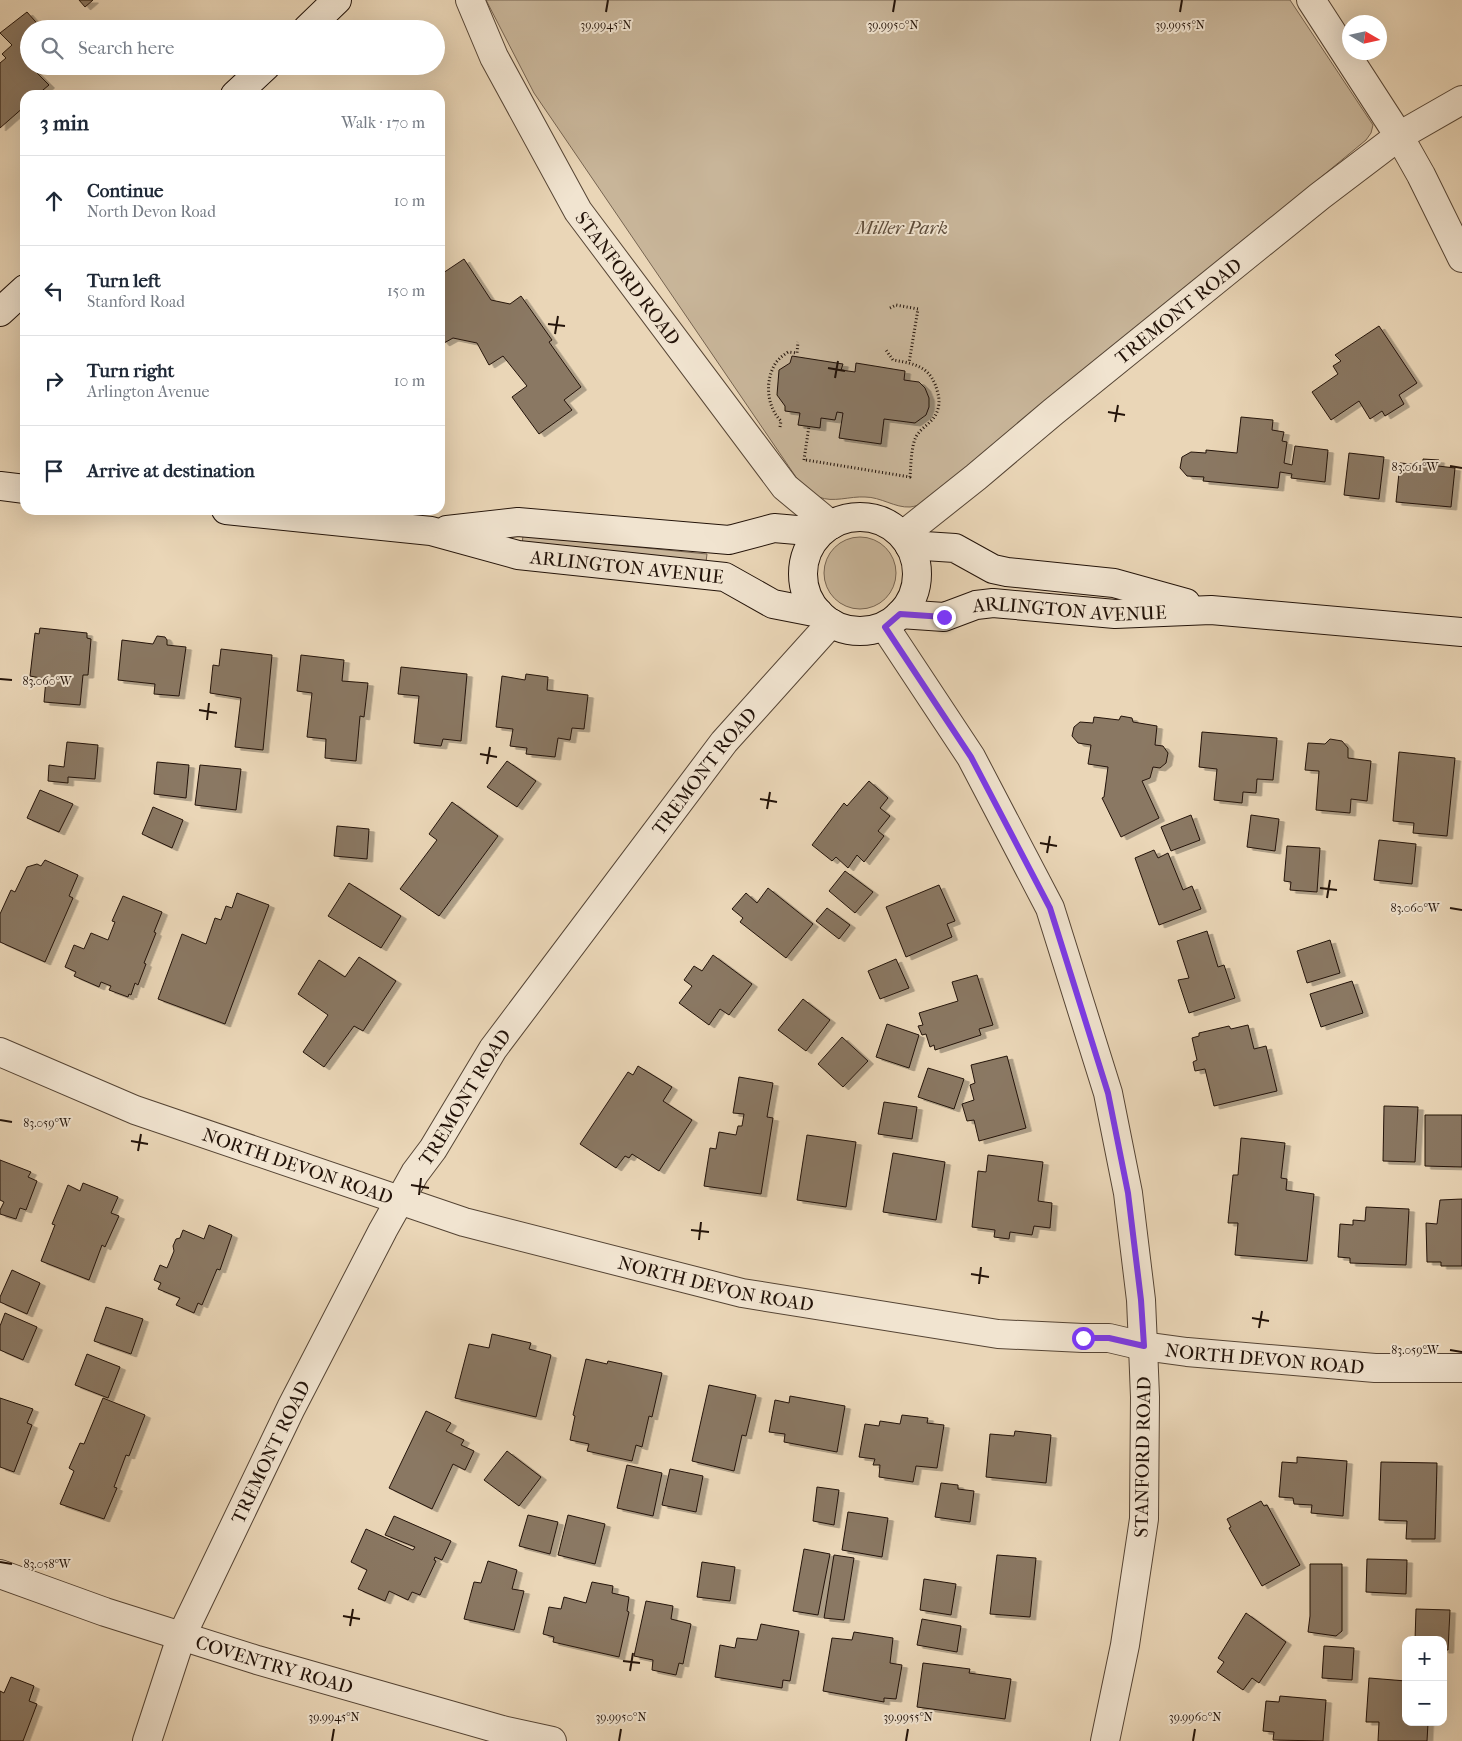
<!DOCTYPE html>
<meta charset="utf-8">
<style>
body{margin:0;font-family:"IM FELL French Canon",serif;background:#f2f2f3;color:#1f2937}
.controls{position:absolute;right:15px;bottom:15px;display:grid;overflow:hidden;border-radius:10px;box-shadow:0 5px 20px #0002}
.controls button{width:45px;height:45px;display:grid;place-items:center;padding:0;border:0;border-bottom:1px solid #e0e1e3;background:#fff;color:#1f2937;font:25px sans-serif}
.compass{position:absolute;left:1342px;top:15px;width:45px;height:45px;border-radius:50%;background:#fff;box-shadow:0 5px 20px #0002;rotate:99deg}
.stop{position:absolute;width:15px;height:15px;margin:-11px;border:4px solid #7c3aed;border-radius:50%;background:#fff}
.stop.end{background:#7c3aed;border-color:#fff;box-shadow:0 1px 5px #0008}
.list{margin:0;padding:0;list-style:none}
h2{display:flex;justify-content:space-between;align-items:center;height:65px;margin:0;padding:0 20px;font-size:21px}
h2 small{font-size:16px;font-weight:400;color:#747a83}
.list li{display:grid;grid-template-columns:32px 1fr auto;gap:15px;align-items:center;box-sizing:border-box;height:90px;padding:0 20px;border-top:1px solid #e0e1e3}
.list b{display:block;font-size:19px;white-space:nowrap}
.list p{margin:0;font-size:16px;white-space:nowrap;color:#747a83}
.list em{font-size:16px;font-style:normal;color:#747a83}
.icon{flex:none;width:28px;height:28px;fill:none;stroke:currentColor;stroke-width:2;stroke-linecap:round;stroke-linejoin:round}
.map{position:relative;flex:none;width:1462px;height:1741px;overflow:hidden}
.search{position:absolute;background:#fff;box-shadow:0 5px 20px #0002;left:20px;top:20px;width:425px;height:55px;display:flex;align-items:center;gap:12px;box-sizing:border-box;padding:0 18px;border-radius:28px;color:#747a83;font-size:19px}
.panel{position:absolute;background:#fff;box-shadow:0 5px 20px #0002;left:20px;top:90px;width:425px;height:425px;border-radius:15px}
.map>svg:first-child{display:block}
.green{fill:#c8b599;stroke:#766451}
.building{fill:#8a7863;stroke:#231309;filter:url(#shadow)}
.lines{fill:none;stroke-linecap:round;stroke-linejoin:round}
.street-casing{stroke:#554434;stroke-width:30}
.secondary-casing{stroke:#231309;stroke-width:30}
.path{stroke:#231309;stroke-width:3;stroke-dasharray:1 2.5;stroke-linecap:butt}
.street{stroke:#f1e4d0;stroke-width:28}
.secondary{stroke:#f1e4d0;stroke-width:28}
.route{stroke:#7c3aed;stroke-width:6}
.ticks{fill:none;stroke:#231309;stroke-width:2}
.labels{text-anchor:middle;stroke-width:4;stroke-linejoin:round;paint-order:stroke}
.park-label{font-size:19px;font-style:italic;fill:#5d4c3b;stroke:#f1e4d0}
.street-label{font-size:19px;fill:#231309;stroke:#f1e4d0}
.ticks-label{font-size:12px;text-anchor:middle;fill:#231309;stroke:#f1e4d0;stroke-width:4;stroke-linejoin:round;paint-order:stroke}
</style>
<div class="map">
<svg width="1462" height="1741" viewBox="0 0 1462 1741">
<defs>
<filter id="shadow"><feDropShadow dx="5.5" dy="3" stdDeviation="0" flood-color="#0004"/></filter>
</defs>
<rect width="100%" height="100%" fill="#ead6b7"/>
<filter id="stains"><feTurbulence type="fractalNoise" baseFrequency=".004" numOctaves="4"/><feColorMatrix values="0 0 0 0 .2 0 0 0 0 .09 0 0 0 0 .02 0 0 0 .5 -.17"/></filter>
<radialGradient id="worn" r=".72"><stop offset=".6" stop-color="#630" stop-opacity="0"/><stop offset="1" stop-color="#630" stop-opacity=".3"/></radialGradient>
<path class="green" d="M486 0H1290L1373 125 1371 133 1366 140 932 498C925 502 919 506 910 507 895 508 881 497 865 497 850 496 833 503 819 497 810 494 804 487 798 480L534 93Z
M523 536 707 554 706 562 522 544Z
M824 573a36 36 0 1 1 72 0a36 36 0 1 1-72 0Z"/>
<path class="building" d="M79 0H93L85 7Z
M27 12 42 29H29V66H34L32 68 49 85 37 95H25V106L0 128V63L6 58 2 54 12 45 0 33Z
M464 259 491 300 510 304 521 296 552 340 549 342 581 387 564 400 572 410 539 434 512 397 527 386 503 356 489 365 477 343 453 338 444 343 440 338V275Z
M1379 326 1417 383 1399 395 1404 404 1385 416 1382 411 1370 419 1359 401 1331 420 1312 392 1338 374 1333 366 1341 361 1335 355Z
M792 356 843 364 841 370 855 372 856 363 905 371 904 380 919 382 925 388 929 398V407L926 415 915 423 884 419 881 444 839 438 843 413 837 412 835 420 821 418 820 428 798 425 800 413 785 411V406L777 395 779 370 790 363Z
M1241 417 1273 420 1272 430 1284 432 1282 441 1287 442 1284 463 1292 465 1295 446 1328 450 1325 482 1291 478 1292 474 1280 472 1278 488 1203 481 1204 477 1187 476 1180 468 1182 457 1191 452 1206 453V450L1237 453Z
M1349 453 1384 457 1379 499 1344 495Z
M1423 459 1439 460 1438 466 1455 468 1451 507 1396 502 1400 463 1423 465Z
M40 628 87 633V638L91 639 88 675H83L80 705 44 702 46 679 30 676 35 633 39 634Z
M157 636 165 637 167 640V645L186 647 179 696 154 694 155 684 118 680 122 640 153 644Z
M221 649 272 655 263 750 235 747 241 698 210 693 213 665 219 666Z
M301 655 344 660 342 681 368 683 364 717 360 716 356 761 325 758 326 739 307 737 312 693 297 691Z
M401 667 467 674 461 741 443 739 441 746 414 743 419 696 398 694Z
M526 674 548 677 547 690 588 695 584 729 572 728 570 740 558 738 555 757 526 754 527 748 510 746 513 729 496 727 502 676 525 680Z
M1121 716 1132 718 1133 722 1157 726 1155 745 1163 746 1168 753 1166 763 1160 768 1153 767 1150 778 1142 781 1159 818 1121 837 1102 798 1104 797 1108 767 1088 764 1091 745 1078 743 1072 736 1074 727 1080 722 1093 723 1094 717 1119 720Z
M1202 732 1277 738 1273 780 1257 779 1256 793 1243 792 1242 803 1214 800 1217 769 1199 767Z
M1330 739 1342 741 1348 748V758L1371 761 1367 801 1351 799 1350 813 1316 810 1319 771 1305 770 1308 743 1325 744Z
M67 742 98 745 95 779 68 777V783L48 781 49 765 64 767Z
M1399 752 1455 758 1447 836 1413 833 1414 823 1393 821Z
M507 761 536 781 517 807 487 787Z
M157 762 189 765 186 798 154 794Z
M200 765 241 769 236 810 195 805Z
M869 781 888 798 880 808 890 816 878 831 884 836 864 862 857 855 848 868 836 857 832 861 812 845 844 803 847 806Z
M40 790 73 804 59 832 27 818Z
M452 802 498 836 439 916 400 889 437 840 429 834Z
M153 807 183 820 172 848 142 834Z
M1191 815 1200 840 1171 851 1161 827Z
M1251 815 1279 819 1275 851 1247 847Z
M337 826 369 829 367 859 334 856Z
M1379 840 1416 844 1412 884 1374 880Z
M1287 846 1320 848 1317 892 1290 890 1291 882 1284 881Z
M1154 850 1158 858 1168 853 1183 890 1192 886 1201 909 1159 925 1135 858Z
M45 860 78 875 69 896 73 898 45 962 0 942V914L11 890 15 892 27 867 37 864 41 866Z
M845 871 873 892 855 913 829 891Z
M349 883 401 916 381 948 328 916Z
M939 885 955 921 947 924 952 937 906 957 886 907Z
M768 888 813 924 786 958 740 922 743 918 732 909 746 893 757 903Z
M237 893 269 905 225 1024 158 999 182 934 206 944 215 918 221 920 226 906 232 908Z
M123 896 162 912 154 932 156 933 144 963 146 964 138 985 135 983 131 995 129 994 128 997 109 990 111 986 101 982 99 987 74 976 76 972 65 967 74 945 84 949 91 933 108 940 115 922 112 921Z
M827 908 850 925 839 939 816 921Z
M1207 931 1218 967 1224 965 1235 998 1189 1013 1178 980 1189 978 1177 941Z
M1330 940 1340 973 1307 983 1297 951Z
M713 955 752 984 729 1015 720 1009 709 1025 679 1003 692 986 684 980 694 966 702 971Z
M359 957 396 981 363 1031 354 1026 324 1067 303 1052 328 1015 298 994 319 960 345 977Z
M896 959 909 988 880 999 868 971Z
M977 975 993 1025 979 1029 981 1035 935 1050 934 1045 930 1047 926 1034 922 1035 918 1026 923 1025 919 1013 958 1001 952 982Z
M1352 981 1363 1013 1321 1027 1310 994Z
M803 999 830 1020 806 1051 778 1030Z
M887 1024 919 1035 909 1068 876 1057Z
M1248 1025 1254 1049 1266 1046 1277 1091 1214 1106 1205 1069 1195 1071 1193 1062 1197 1060 1192 1038 1199 1036V1033L1229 1026 1231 1029Z
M842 1037 868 1061 843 1087 818 1064Z
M1007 1056 1026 1128 979 1141 974 1120 967 1121 962 1104 974 1100 970 1085 975 1083 971 1065Z
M638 1066 672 1087 663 1101 692 1120 659 1171 632 1154 629 1158 625 1156 616 1168 580 1144 628 1072 633 1075Z
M928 1068 964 1079 954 1109 918 1097Z
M739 1077 773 1083 767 1117 773 1118 761 1194 704 1186 710 1148 716 1149 719 1132 736 1135 738 1126H742L744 1114 733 1113Z
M884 1102 917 1107 912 1139 878 1134Z
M1384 1106 1418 1107 1415 1162 1383 1161Z
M1425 1115H1462V1167L1425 1166Z
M807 1135 856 1142 846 1207 797 1200Z
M1241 1138 1285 1143 1281 1178 1287 1179 1286 1190 1314 1194 1307 1261 1235 1255 1238 1223H1228L1233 1175H1238Z
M893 1153 945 1162 936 1220 883 1212Z
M988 1155 1043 1162 1038 1201 1052 1203 1050 1228 1034 1226 1032 1235 1010 1232 1009 1239 994 1237 995 1230 972 1227 978 1171 986 1172Z
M0 1160 31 1172 28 1177 37 1181 26 1210 20 1208 16 1219 0 1214V1210L4 1202 0 1200Z
M83 1183 118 1197 111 1213 119 1216 105 1247 102 1245 89 1280 41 1261 55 1225 52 1224 68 1185 80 1191Z
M1462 1199V1266H1441V1262H1427L1426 1223 1437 1224 1440 1200Z
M1366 1207 1409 1209 1406 1265 1350 1263V1258L1338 1257 1340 1224 1353 1225V1220L1365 1221Z
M209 1225 232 1235 220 1270 217 1269 202 1305 198 1303 194 1313 176 1305 180 1298 158 1289 161 1283 154 1280 160 1265 167 1268 174 1251 173 1246 176 1239 180 1238 183 1230 204 1239Z
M12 1270 40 1283 27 1314 0 1302V1297Z
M106 1307 143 1319 131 1354 94 1341Z
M5 1313 37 1327 23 1360 0 1350V1326Z
M492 1334 531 1343 529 1349 551 1355 536 1417 455 1398 469 1344 489 1348Z
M87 1354 120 1367 108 1398 75 1385Z
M586 1359 607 1364 608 1361 662 1373 652 1417 649 1416 642 1447 636 1445 632 1461 587 1451 589 1444 570 1440 575 1416 573 1415Z
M709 1385 756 1395 746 1436 742 1435 734 1471 692 1461Z
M790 1396 845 1406 837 1452 784 1442 785 1434 769 1432 775 1400 789 1403Z
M0 1398 33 1409 27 1423 32 1425 14 1472 0 1467Z
M103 1398 145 1415 129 1456 126 1455 114 1487 117 1488 104 1519 60 1504 74 1471 69 1468 80 1443 84 1444Z
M426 1411 451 1423 446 1431 464 1440 461 1445 474 1451 465 1470 453 1464 432 1509 389 1488Z
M902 1415 928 1418 927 1423 944 1425 937 1468 916 1466 913 1482 879 1477 880 1465H873L875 1459 859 1457 865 1424 879 1426 880 1421 900 1424Z
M1015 1431 1051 1435 1046 1483 986 1477 990 1434 1014 1436Z
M507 1451 541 1477 519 1506 484 1480Z
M1297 1457 1347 1461 1343 1516 1311 1513 1312 1505 1294 1504 1293 1498 1279 1497 1282 1462 1297 1463Z
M1381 1462 1437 1463 1435 1539H1406L1407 1521 1379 1520Z
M627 1465 662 1473 653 1516 617 1508Z
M670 1469 703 1476 696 1512 662 1505Z
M941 1483 958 1485V1489L974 1491 970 1522 935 1517Z
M817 1487 839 1490 834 1525 813 1521Z
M1261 1501 1264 1506 1267 1505 1300 1565 1262 1586 1229 1528 1231 1527 1227 1519Z
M848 1512 888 1518 882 1557 842 1550Z
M528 1515 558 1522 550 1554 519 1546Z
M568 1515 605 1524 595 1564 558 1555Z
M394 1516 451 1541 442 1560 435 1557 434 1560 436 1561 420 1595 412 1592 408 1600 389 1591 385 1601 358 1589 367 1570 351 1562 366 1529 413 1550 415 1547 385 1535Z
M804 1549 830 1554 818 1615 793 1611Z
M834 1555 854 1558 844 1620 824 1618Z
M997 1555 1036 1558 1030 1617 990 1614Z
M1367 1559 1407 1560 1406 1594 1366 1592Z
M488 1561 517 1570 512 1589 524 1591 514 1630 464 1619 474 1582 481 1583Z
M702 1562 735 1567 730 1601 697 1597Z
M1310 1564H1342V1631L1336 1636 1308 1632 1310 1616Z
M924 1579 956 1584 951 1615 920 1610Z
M592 1582 613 1586 612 1593 629 1597 627 1611 629 1612 619 1657 553 1642 554 1637 543 1634 549 1607 561 1609 564 1597 586 1603Z
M646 1601 673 1606 671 1619 691 1624 683 1664 679 1663 676 1675 652 1670 653 1660 634 1656Z
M1416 1609 1450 1610 1448 1650H1443V1640H1415Z
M1246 1613 1286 1642 1259 1683 1252 1678 1243 1690 1217 1672 1224 1662 1218 1658Z
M922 1619 961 1626 957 1652 917 1645Z
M761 1624 799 1631 790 1681 783 1680 782 1688 715 1677 720 1645 735 1648 737 1638 757 1640Z
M854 1632 893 1638 890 1663 902 1665 896 1699 884 1698V1702L823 1691 832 1638 852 1640Z
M1324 1646 1354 1648 1352 1680 1322 1678Z
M923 1663 970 1669 969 1673 1011 1679 1005 1719 917 1707Z
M11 1677 34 1686 29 1701 37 1704 23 1741H0V1691L4 1693Z
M1369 1678 1406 1681 1405 1721 1406 1722 1428 1723 1427 1741H1378L1379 1722H1366Z
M1280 1696 1326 1700 1323 1741 1273 1740 1274 1732 1263 1731 1266 1701 1279 1702Z"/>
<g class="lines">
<defs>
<g id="street">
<path id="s1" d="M470 0 494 57 578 211 785 487 831 525"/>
<path d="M1311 0 1399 136 1421 175 1462 258"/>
<path id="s2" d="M903 535 976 477 1053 412 1320 196 1399 136 1462 100"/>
<path d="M885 627 971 757 1050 908 1108 1093 1128 1193 1141 1300 1143 1346 1145 1397 1144 1519 1125 1645 1105 1741"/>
<path id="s3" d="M0 1052 135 1110 464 1222 742 1293 998 1334 1083 1338H1109L1143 1346 1187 1352 1375 1368H1462"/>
<path id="s4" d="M0 1574 105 1612 257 1660 502 1730 552 1741"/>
<path id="s5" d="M147 1741 181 1637 291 1408 383 1230 415 1173 433 1149 493 1049 724 742 831 623"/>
</g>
<g id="secondary">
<path d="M307 29 337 0"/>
<path d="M235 95 266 66"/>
<path d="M0 312 25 289"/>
<path d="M0 486 25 489"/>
<path id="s6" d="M226 510 431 531 518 555 725 577 773 604 819 613"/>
<circle cx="860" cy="574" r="57"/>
<path d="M447 530 518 522 729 540 774 528 820 532"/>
<path d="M909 545 955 548 993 569 1007 572 1114 583 1186 603"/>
<path id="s7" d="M900 614 944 617 976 605 993 603 1115 614 1211 610 1462 632"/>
</g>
</defs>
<use href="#street" class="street-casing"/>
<use href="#secondary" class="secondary-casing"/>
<path class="path" d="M890 308 896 305 918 309 909 363
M780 427 781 421C767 407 765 383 774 366 777 360 782 356 788 352L797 353 798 342
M804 460 809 426
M806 460 910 477C911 464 911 450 915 439 918 430 930 424 935 416 939 409 940 401 938 394 932 367 917 364 893 360L886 350"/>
<use href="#street" class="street"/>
<use href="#secondary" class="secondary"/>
</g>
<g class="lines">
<path class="route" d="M944 617 900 614 885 627 971 757 1050 908 1108 1093 1128 1193 1141 1300 1144 1346 1109 1338H1083"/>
</g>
<path class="ticks" d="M606 12 608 0M893 12 895 0M1180 12 1182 0M548 324 565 326M555 334 558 316M828 368 845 371M835 378 838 361M1108 412 1125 415M1115 422 1118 405M1450 466 1462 468M0 679 12 680M199 710 217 713M207 720 209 703M480 754 497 757M487 764 490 747M760 799 777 802M767 809 770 792M1040 843 1057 846M1047 853 1050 836M1320 888 1337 890M1327 898 1330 880M1450 908 1462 910M0 1120 12 1122M131 1141 148 1144M138 1151 141 1134M411 1185 429 1188M419 1195 421 1178M691 1230 709 1232M699 1240 701 1222M971 1274 989 1277M979 1284 981 1267M1252 1318 1269 1321M1259 1328 1262 1311M1450 1350 1462 1352M0 1562 12 1564M343 1616 360 1619M350 1626 353 1609M623 1661 640 1663M630 1671 633 1653M332 1741 334 1729M619 1741 621 1729M906 1741 908 1729M1193 1741 1195 1729"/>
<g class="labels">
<g class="park-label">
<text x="902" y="234">Miller Park</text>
</g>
<g class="street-label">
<text dy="7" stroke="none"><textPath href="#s1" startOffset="321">STANFORD ROAD</textPath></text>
<text dy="7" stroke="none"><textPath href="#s2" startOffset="355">TREMONT ROAD</textPath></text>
<text dy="7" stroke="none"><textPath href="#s6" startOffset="406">ARLINGTON AVENUE</textPath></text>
<text dy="7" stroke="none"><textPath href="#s7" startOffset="172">ARLINGTON AVENUE</textPath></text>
<text dy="7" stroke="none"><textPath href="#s5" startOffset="1125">TREMONT ROAD</textPath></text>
<text dy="7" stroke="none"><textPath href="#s5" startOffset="720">TREMONT ROAD</textPath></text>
<text dy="7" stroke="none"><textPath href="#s3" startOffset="319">NORTH DEVON ROAD</textPath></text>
<text dy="7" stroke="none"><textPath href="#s3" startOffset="754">NORTH DEVON ROAD</textPath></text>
<text dy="7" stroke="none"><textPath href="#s3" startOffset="1309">NORTH DEVON ROAD</textPath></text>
<text dy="7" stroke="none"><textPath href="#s5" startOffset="315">TREMONT ROAD</textPath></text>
<text transform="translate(1142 1457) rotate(-89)" y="7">STANFORD ROAD</text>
<text dy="7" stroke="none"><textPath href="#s4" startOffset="289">COVENTRY ROAD</textPath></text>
</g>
</g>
<g class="ticks-label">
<text x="606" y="29">39.9945°N</text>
<text x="893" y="29">39.9950°N</text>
<text x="1180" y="29">39.9955°N</text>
<text x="1415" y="471">83.061°W</text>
<text x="47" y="685">83.060°W</text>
<text x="1415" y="912">83.060°W</text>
<text x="47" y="1127">83.059°W</text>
<text x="1415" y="1354">83.059°W</text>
<text x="47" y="1568">83.058°W</text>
<text x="334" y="1721">39.9945°N</text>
<text x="621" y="1721">39.9950°N</text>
<text x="908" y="1721">39.9955°N</text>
<text x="1195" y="1721">39.9960°N</text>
</g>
<rect width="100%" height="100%" filter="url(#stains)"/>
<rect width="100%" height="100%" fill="url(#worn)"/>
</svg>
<div class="controls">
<button>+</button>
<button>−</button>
</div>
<svg class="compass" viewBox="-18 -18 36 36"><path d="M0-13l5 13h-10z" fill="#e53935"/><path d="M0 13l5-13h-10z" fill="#747a83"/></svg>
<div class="stop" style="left:1083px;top:1338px"></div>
<div class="stop end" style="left:944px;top:617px"></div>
<div class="search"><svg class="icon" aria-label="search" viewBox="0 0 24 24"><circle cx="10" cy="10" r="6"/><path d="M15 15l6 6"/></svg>Search here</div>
<section class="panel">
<h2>3 min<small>Walk · 170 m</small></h2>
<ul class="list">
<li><svg class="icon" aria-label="ahead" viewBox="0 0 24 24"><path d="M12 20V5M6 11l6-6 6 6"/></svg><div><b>Continue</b><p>North Devon Road</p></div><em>10 m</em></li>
<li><svg class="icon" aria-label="left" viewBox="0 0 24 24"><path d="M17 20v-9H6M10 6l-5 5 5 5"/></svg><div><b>Turn left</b><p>Stanford Road</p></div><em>150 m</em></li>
<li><svg class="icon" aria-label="right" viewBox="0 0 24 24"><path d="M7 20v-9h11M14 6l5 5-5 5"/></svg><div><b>Turn right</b><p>Arlington Avenue</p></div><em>10 m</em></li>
<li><svg class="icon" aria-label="arrive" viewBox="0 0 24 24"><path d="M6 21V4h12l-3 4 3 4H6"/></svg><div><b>Arrive at destination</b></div></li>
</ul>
</section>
</div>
